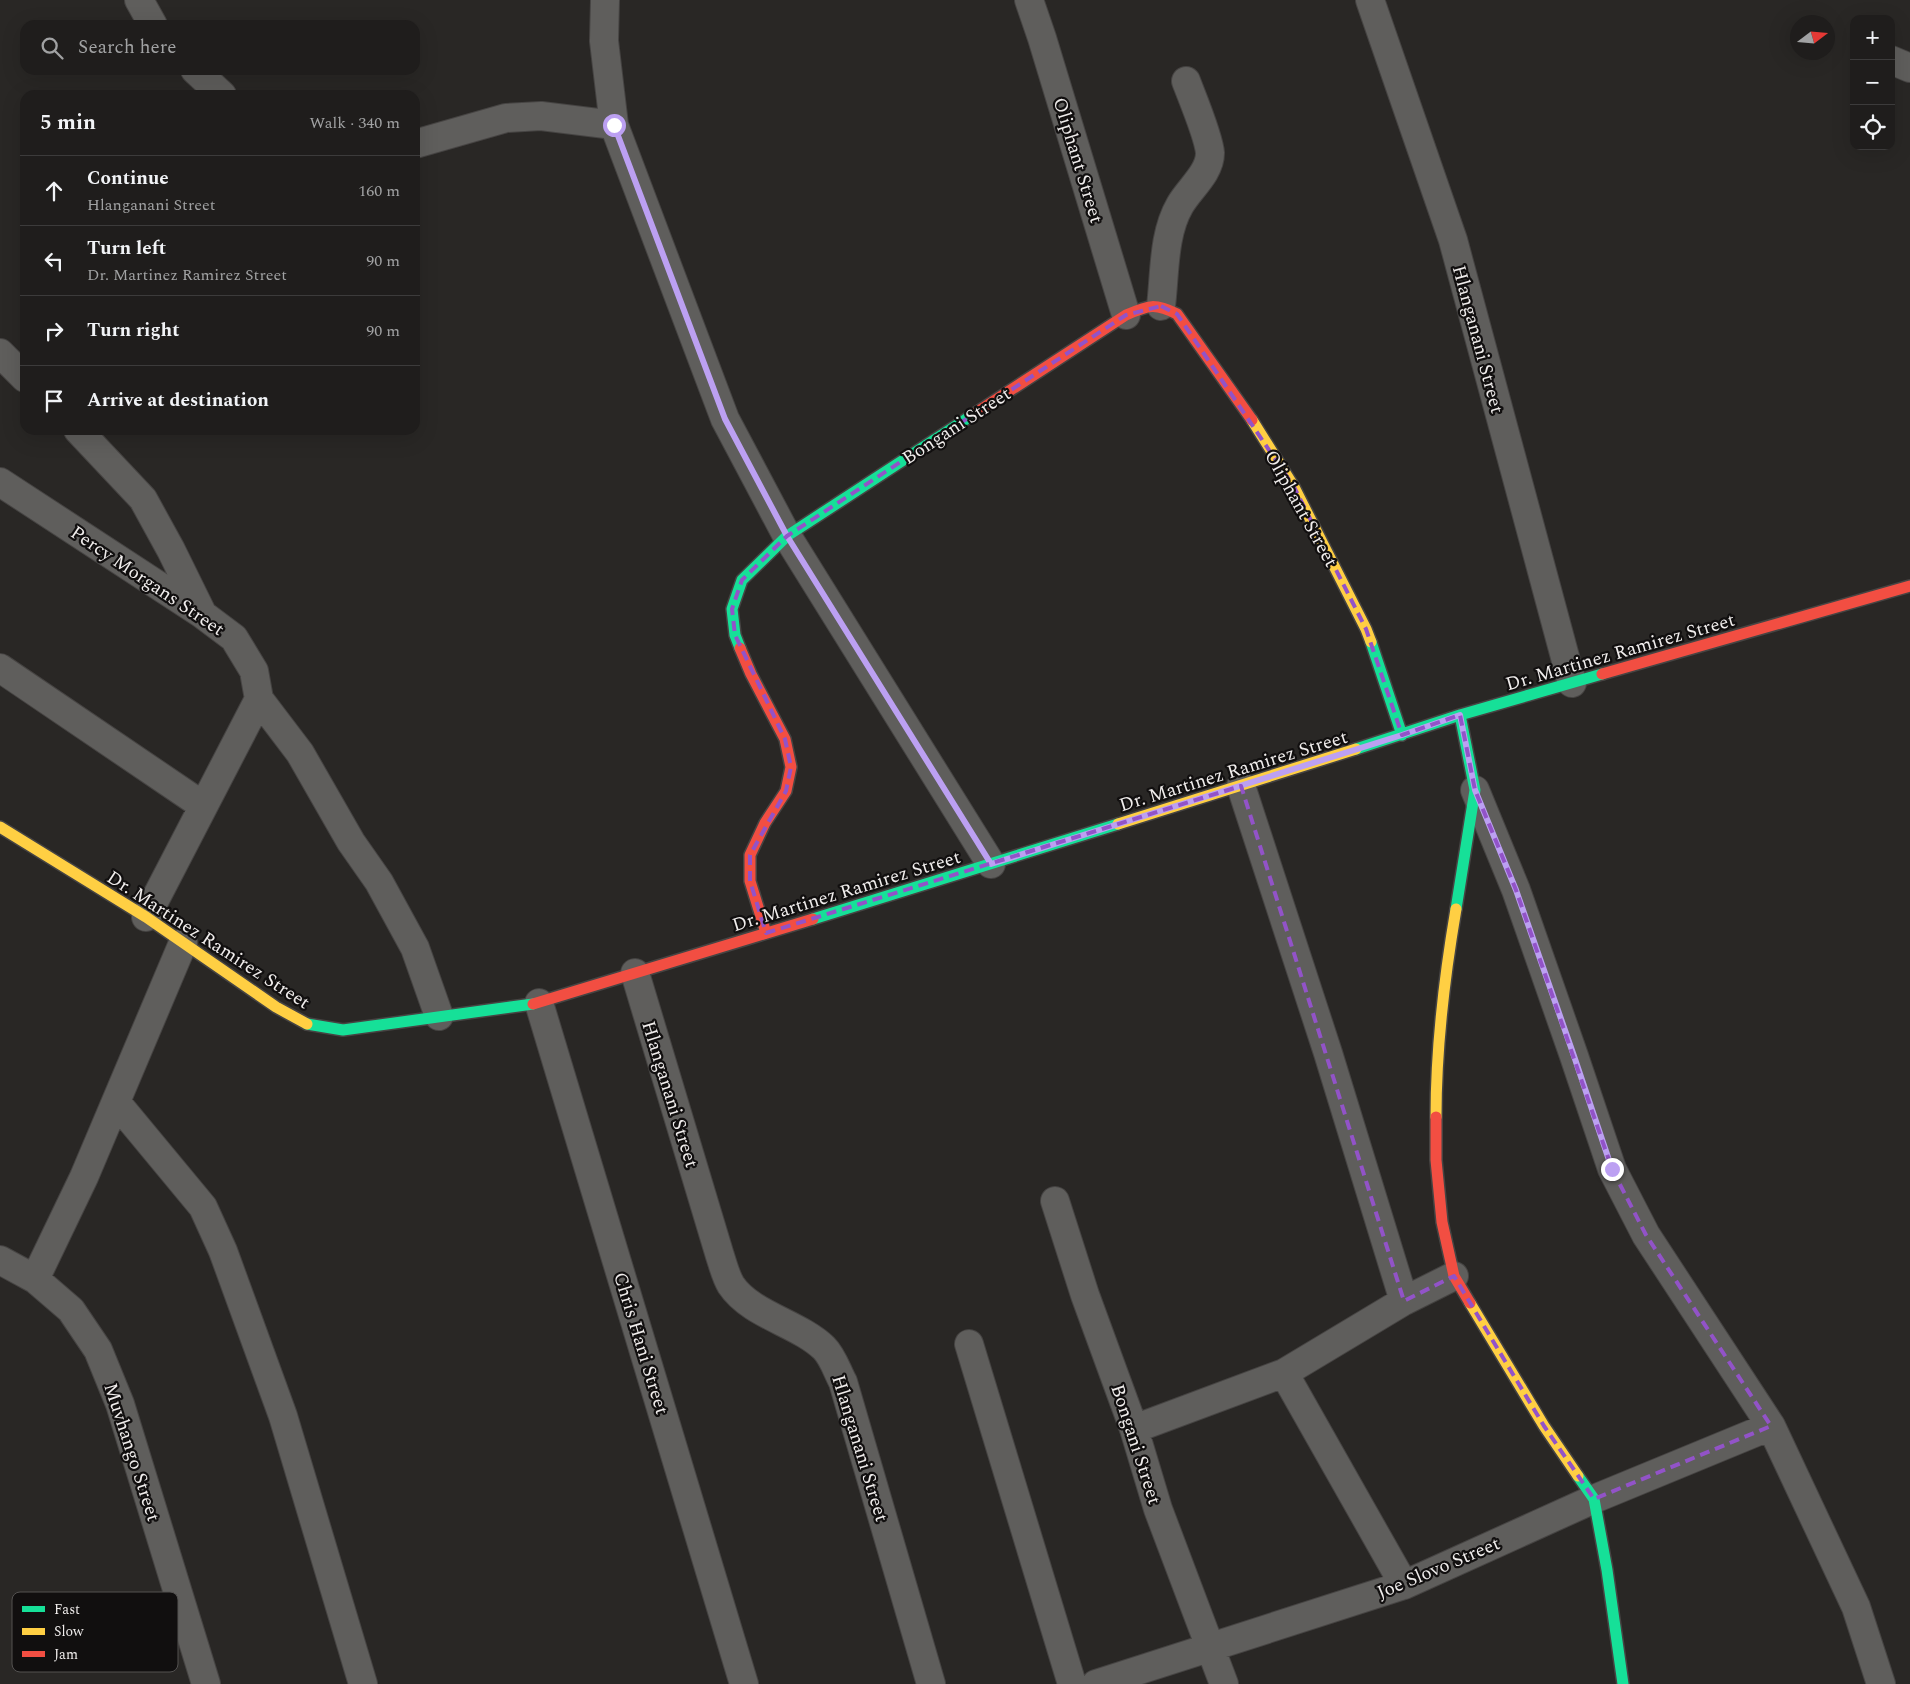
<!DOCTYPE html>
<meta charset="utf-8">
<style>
body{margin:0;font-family:Spectral,serif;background:#2c2a29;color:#f1f3f6}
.controls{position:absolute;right:15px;top:15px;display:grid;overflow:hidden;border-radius:10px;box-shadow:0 5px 20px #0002}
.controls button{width:45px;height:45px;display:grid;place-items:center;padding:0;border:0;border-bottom:1px solid #3c3b3b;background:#1f1d1c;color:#f1f3f6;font:25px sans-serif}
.compass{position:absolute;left:1790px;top:15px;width:45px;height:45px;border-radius:50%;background:#1f1d1c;box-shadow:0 5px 20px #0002;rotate:74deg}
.stop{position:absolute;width:15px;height:15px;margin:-11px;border:4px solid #bca0f2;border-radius:50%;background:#fff}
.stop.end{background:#bca0f2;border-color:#fff;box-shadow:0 1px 5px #0008}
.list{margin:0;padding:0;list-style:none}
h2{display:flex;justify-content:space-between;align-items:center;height:65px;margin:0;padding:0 20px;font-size:21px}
h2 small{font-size:16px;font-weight:400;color:#a1a2a3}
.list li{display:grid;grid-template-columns:32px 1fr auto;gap:15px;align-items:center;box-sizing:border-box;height:70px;padding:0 20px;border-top:1px solid #3c3b3b}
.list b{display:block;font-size:19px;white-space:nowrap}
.list p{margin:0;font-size:16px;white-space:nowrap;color:#a1a2a3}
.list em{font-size:16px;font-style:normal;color:#a1a2a3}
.icon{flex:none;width:28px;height:28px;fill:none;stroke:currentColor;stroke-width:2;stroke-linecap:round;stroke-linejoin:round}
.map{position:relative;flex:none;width:1910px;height:1684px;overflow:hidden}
.search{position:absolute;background:#1f1d1c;box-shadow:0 5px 20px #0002;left:20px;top:20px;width:400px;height:55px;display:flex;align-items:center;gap:12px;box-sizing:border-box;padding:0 18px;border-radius:15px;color:#a1a2a3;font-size:19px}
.panel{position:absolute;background:#1f1d1c;box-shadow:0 5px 20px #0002;left:20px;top:90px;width:400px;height:345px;border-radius:15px}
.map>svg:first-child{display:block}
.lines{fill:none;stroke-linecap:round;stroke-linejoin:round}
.street-casing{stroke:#464443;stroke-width:30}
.fast-casing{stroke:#464443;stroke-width:14}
.slow-casing{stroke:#464443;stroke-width:14}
.jam-casing{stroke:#464443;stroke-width:14}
.street{stroke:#5f5e5c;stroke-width:28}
.fast{stroke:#16e098;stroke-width:11}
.slow{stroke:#ffcf43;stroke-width:11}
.jam{stroke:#f24e42;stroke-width:11}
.route{stroke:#bca0f2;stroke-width:6}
.marked{fill:none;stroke:#9253c8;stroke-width:4;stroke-dasharray:10 6;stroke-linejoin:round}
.labels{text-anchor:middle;stroke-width:4.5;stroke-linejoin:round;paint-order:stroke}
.street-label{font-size:19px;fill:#f0edec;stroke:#110f0f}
.key{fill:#110f0f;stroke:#545251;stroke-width:1}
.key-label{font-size:14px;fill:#f0edec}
</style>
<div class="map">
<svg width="1910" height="1684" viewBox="0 0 1910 1684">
<rect width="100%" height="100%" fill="#292725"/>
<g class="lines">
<defs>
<path id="street" d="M139 0 153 25
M605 0 604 41 614 125 725 419 787 536 991 864
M1029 0 1042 38 1126 315
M1370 0 1453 240 1572 683
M1891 60 1910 68
M195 70 222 95
M415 144 506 118 541 116 614 125
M1161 306C1165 273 1163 234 1180 205 1189 189 1210 173 1210 153 1209 137 1192 97 1186 81
M0 353 25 378
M78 430 143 499 171 550 202 613
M0 482 202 614 234 638 254 671 259 699 146 917
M0 668 202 805
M259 699 300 753 351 842 379 882 415 948 439 1016
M1241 786 1328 1053 1404 1301
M1475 790 1516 890 1574 1056 1612 1169 1646 1235 1771 1426 1856 1607 1881 1684
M635 973 720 1256C723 1265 726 1277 731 1285 751 1315 798 1323 824 1348 833 1357 837 1371 843 1382L931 1684
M539 1003 744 1684
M116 1102 203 1207 223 1251 283 1416 363 1684
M1055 1201 1085 1295 1134 1429 1158 1509 1224 1684
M0 1260 35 1279 71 1310 98 1350 120 1404 206 1684
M35 1279 84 1177 183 943
M969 1344 1072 1684
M1284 1373 1404 1585
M1134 1429 1284 1373 1404 1301 1454 1276
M1096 1684 1404 1585 1594 1499 1771 1426"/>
<path id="fast" d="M1371 642 1402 735
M740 648 735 635 732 609 742 580 787 536 977 412
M1356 749 1460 715 1602 674
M1456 909 1475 790 1460 715
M813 919 1118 824
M307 1024 343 1030 533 1004
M1578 1476 1594 1499 1607 1570 1623 1684"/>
<path id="slow" d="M1252 420 1294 487 1366 629 1371 642
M1118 824 1356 749
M0 827 146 917 276 1007 307 1024
M1436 1117C1436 1046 1444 979 1456 909
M1470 1303 1544 1426 1578 1476"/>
<path id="jam" d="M977 412 1126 315C1149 305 1155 303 1177 314L1252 420
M740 648 751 674 785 739 791 767 786 791 765 823 750 855V881L766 933
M1602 674 1910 586
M533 1004 813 919
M1436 1117V1160L1442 1222 1454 1276 1470 1303"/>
</defs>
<use href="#street" class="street-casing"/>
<use href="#fast" class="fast-casing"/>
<use href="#slow" class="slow-casing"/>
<use href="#jam" class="jam-casing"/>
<use href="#street" class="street"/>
<use href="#fast" class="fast"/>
<use href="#slow" class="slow"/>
<use href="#jam" class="jam"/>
</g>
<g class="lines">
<path class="route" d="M614 125 725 419 787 536 991 864 1402 735 1460 715 1475 790 1516 890 1574 1056 1612 1169"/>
</g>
<path class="marked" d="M1161 306 1177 314 1294 487 1366 629 1402 735 1460 715 1475 790 1516 890 1612 1169 1646 1235 1771 1426 1594 1499 1544 1426 1454 1276 1404 1301 1241 786 766 933 750 881V855L786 791 791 767 785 739 735 635 732 609 742 580 787 536 1126 315Z"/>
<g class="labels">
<g class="street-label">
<text transform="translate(1079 160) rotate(73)" y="7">Oliphant Street</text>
<text transform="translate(1479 339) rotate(75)" y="7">Hlanganani Street</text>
<text transform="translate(956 425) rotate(-33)" y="7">Bongani Street</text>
<text transform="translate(1302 508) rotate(61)" y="7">Oliphant Street</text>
<text transform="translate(148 580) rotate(34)" y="7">Percy Morgans Street</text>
<text transform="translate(1620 651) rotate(-16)" y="7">Dr. Martinez Ramirez Street</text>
<text transform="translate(1233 770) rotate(-17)" y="7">Dr. Martinez Ramirez Street</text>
<text transform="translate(846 890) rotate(-17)" y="7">Dr. Martinez Ramirez Street</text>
<text transform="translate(209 939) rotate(33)" y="7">Dr. Martinez Ramirez Street</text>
<text transform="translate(671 1094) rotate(73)" y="7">Hlanganani Street</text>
<text transform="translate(642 1343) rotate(73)" y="7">Chris Hani Street</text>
<text transform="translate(1137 1444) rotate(72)" y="7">Bongani Street</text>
<text transform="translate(861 1448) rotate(73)" y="7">Hlanganani Street</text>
<text transform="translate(133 1452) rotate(72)" y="7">Muvhango Street</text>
<text transform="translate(1438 1567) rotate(-23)" y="7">Joe Slovo Street</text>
</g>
</g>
<rect x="12" y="1592" width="166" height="80" rx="8" class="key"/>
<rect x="22" y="1606" width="23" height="6" fill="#16e098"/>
<rect x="22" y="1628" width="23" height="7" fill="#ffcf43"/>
<rect x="22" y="1651" width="23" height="6" fill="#f24e42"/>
<g class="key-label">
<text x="54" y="1614">Fast</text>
<text x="54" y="1636">Slow</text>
<text x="54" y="1659">Jam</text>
</g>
</svg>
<div class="controls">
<button>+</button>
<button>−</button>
<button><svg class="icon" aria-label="locate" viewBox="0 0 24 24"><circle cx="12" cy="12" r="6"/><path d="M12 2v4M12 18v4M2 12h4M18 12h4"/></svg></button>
</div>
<svg class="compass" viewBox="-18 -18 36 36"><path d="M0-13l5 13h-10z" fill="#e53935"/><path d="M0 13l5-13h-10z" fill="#a1a2a3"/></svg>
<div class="stop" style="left:614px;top:125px"></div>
<div class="stop end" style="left:1612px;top:1169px"></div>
<div class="search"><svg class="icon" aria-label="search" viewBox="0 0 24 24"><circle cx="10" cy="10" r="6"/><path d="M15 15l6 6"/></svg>Search here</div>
<section class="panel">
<h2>5 min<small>Walk · 340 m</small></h2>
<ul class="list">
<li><svg class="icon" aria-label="ahead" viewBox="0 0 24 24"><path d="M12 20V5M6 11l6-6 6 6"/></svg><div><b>Continue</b><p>Hlanganani Street</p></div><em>160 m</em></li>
<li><svg class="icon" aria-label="left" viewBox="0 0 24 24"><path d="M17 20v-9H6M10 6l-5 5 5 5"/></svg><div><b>Turn left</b><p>Dr. Martinez Ramirez Street</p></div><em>90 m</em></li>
<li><svg class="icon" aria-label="right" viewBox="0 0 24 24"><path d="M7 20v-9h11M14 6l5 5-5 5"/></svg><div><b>Turn right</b></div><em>90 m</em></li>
<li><svg class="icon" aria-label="arrive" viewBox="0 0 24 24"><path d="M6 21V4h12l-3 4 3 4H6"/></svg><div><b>Arrive at destination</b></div></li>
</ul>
</section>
</div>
